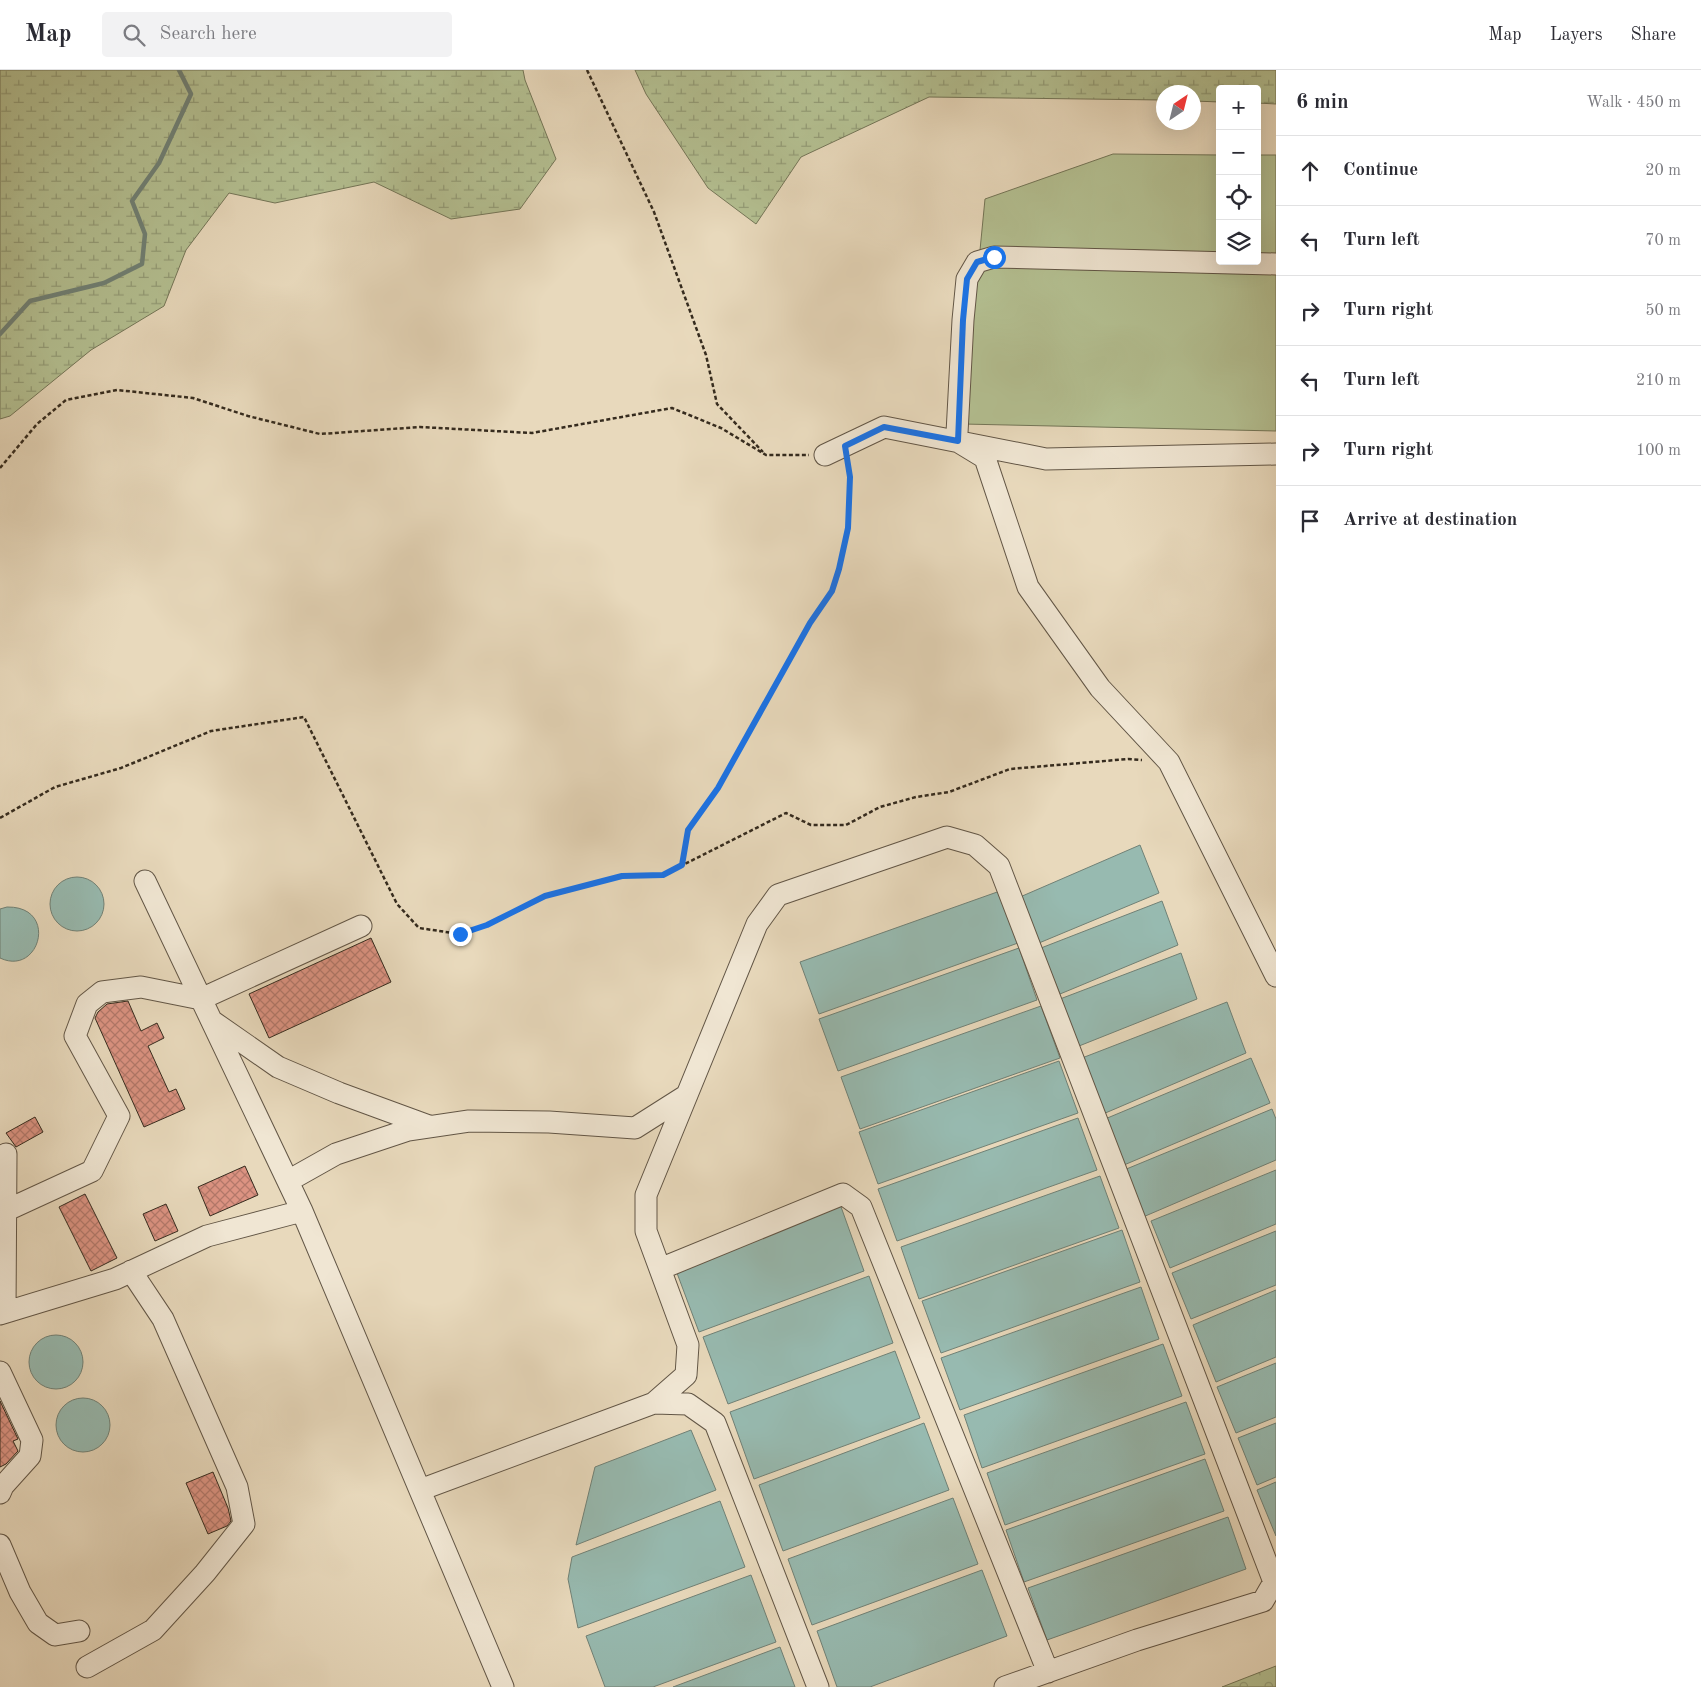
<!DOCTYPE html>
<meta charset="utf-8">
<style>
body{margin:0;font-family:"Old Standard TT",serif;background:#f2f2f3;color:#2b2b33}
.controls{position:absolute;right:15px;top:15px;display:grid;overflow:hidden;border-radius:5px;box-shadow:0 5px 20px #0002}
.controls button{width:45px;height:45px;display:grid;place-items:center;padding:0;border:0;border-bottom:1px solid #e1e1e2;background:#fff;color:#2b2b33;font:25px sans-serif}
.compass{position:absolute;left:1156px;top:15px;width:45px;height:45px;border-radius:50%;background:#fff;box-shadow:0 5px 20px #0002;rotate:35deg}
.stop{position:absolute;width:15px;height:15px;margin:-11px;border:4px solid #1a73e8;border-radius:50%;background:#fff}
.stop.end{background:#1a73e8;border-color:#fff;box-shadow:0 1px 5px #0008}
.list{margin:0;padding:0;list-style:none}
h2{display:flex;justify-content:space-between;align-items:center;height:65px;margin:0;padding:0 20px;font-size:21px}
h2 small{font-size:16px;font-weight:400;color:#7c7c81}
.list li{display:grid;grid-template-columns:32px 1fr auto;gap:15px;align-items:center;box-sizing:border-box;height:70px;padding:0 20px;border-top:1px solid #e1e1e2}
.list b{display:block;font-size:19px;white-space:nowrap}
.list em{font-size:16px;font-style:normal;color:#7c7c81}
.icon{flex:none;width:28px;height:28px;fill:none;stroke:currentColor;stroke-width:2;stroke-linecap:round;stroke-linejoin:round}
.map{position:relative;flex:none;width:1276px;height:1617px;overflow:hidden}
header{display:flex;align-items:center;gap:30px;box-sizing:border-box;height:70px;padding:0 25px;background:#fff;border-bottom:1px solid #e1e1e2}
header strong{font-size:24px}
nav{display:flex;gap:28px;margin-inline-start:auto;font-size:18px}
.search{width:350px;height:45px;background:#f2f2f3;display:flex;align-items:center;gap:12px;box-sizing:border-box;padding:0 18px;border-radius:5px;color:#7c7c81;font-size:19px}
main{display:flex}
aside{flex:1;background:#fff}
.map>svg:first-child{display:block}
.green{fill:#b4c092;stroke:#747658}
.forest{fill:url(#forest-crowns);stroke:#747658}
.wetland{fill:url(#wetland-marsh);stroke:#747658}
.water{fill:#97bab0;stroke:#708176}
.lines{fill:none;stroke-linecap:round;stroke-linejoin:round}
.stream{stroke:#708176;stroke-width:4.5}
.building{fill:url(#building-cross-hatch);stroke:#352b1e}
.minor-casing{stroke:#625646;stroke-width:23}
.path{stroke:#352b1e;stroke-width:2.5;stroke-dasharray:4 2.5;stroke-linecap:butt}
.minor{stroke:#f0e6d3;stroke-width:21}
.route{stroke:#1a73e8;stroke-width:6}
</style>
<header>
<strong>Map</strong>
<div class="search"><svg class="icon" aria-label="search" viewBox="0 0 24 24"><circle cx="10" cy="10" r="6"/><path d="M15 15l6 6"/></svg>Search here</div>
<nav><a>Map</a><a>Layers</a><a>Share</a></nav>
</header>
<main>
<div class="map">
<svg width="1276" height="1617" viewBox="0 0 1276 1617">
<defs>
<pattern id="forest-crowns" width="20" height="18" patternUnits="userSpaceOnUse" patternTransform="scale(1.25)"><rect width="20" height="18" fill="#b4c092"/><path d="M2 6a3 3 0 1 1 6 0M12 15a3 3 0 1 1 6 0" fill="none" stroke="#939c77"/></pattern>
<pattern id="wetland-marsh" width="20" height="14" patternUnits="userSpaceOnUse" patternTransform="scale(1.25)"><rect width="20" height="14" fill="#b4c092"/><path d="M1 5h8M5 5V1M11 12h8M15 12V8" fill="none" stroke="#939c77"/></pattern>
<pattern id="building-cross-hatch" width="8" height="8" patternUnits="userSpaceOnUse" patternTransform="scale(1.25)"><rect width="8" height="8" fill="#dc9382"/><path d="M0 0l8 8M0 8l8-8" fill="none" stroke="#b3786a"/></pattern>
</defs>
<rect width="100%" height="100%" fill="#e8d9bc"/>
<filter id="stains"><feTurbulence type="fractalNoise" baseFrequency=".004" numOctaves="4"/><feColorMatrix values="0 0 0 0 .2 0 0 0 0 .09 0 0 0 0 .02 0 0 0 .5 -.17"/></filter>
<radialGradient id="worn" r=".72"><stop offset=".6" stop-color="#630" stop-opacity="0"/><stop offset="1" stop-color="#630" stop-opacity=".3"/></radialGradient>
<path class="green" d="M1113 84 1220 85V191H1257V85H1276V361L963 354 985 129Z"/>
<path class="forest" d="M1276 1596V1617H1222Z"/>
<path class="wetland" d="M0 0H523L525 10 556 89 520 139 451 149 374 112 275 133 229 123 186 180 164 236 91 280 10 346 0 349Z
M635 0H1276V34L1257 33V19H1220V32L1194 31V22H1164L1163 30 929 27 801 87 756 154 708 118 646 24Z"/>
<path class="water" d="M1140 775 1159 823 1039 873 1020 827Z
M50 834a27 27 0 1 1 54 0a27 27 0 1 1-54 0Z
M1000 821 1018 873 819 944 800 892Z
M1162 831 1178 875 1060 924 1041 878Z
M7 837C59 836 40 907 0 888V839Z
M1019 878 1037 930 838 1001 819 949Z
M1181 883 1197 929 1079 976 1060 929Z
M1227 932 1246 983 1103 1044 1082 988Z
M1041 936 1060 988 860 1059 841 1007Z
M1251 988 1270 1033 1124 1095 1105 1049Z
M1059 991 1078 1043 878 1114 859 1062Z
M1272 1039 1276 1049V1090L1143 1147 1124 1100Z
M1078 1048 1097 1100 897 1171 878 1119Z
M1276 1100V1154L1170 1198 1151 1151Z
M1100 1106 1119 1158 919 1229 901 1177Z
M840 1134 864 1201 699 1262 674 1195Z
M1122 1160 1140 1212 941 1283 922 1231Z
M1276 1161V1215L1191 1249 1172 1203Z
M869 1206 893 1273 728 1334 703 1267Z
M1141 1217 1159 1269 960 1340 941 1288Z
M1276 1220V1287L1216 1312 1193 1255Z
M29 1292a27 27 0 1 1 54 0a27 27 0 1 1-54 0Z
M1163 1274 1182 1326 982 1398 964 1345Z
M895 1281 920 1348 754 1409 730 1342Z
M1276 1293V1347L1236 1363 1217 1317Z
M56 1355a27 27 0 1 1 54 0a27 27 0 1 1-54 0Z
M1186 1332 1205 1384 1005 1455 987 1403Z
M924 1353 949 1420 783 1481 759 1415Z
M1276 1353V1407L1257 1415 1238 1368Z
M691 1360 716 1420 576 1475 595 1397Z
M1205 1389 1224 1441 1024 1512 1006 1460Z
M1276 1412V1466L1257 1420Z
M953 1428 978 1494 812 1555 788 1489Z
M720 1431 745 1497 578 1558 568 1509 572 1487Z
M1228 1447 1246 1499 1047 1570 1028 1518Z
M982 1500 1007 1566 870 1617H837L817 1561Z
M751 1505 776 1572 653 1617H605L586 1566Z
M780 1577 795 1617H673Z"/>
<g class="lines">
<path class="stream" d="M0 264 30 231 104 213 142 194 145 164 132 131 159 93 191 24 179 0"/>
</g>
<path class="building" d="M371 868 391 912 269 968 249 924Z
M128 931 141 961 157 953 164 968 148 976 169 1022 176 1019 185 1039 144 1057 95 948 98 942 107 934Z
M35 1047 43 1062 16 1077 6 1063Z
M245 1096 258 1125 210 1146 198 1117Z
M85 1124 117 1188 91 1201 59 1137Z
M166 1134 178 1161 155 1171 143 1144Z
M0 1331 18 1369 13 1371 18 1381 6 1394 0 1397Z
M213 1402 228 1438 231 1451 227 1456 208 1464 186 1413Z"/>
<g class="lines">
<defs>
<path id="minor" d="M1276 194 994 187 977 192 967 209 963 250 957 363V371L985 388 1028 517 1100 618 1169 692 1276 906
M825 385 884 357 1046 389 1276 384
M145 811 302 1141 503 1617
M212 951 278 997 339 1023 429 1056
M288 1111 336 1084 408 1060 469 1051 549 1052 635 1058 687 1025
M5 1141 92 1101 119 1046 75 966 87 934 102 922 141 917 201 929 361 856
M660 1199 843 1124 861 1137 1048 1602
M5 1242 6 1084
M0 1244 115 1209 207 1166 302 1141
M0 1302 32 1370 30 1386 3 1416 0 1423
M654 1333 688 1334 715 1353 818 1617
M420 1420 654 1333 686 1305 688 1275 646 1161V1125L757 854 778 825 947 767 975 775 999 796 1274 1512 1263 1531 1137 1570 1005 1617
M0 1475 20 1522 38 1553 55 1565 79 1561
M87 1597 153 1560 205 1503 244 1454 237 1417 163 1249 131 1201"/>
</defs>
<use href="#minor" class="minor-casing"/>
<path class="path" d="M587 0 654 142 706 285 717 334 763 382
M0 398 37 354 66 330 117 320 193 328 248 346 320 364 420 357 532 363 672 338 721 358 766 385H809
M0 748 55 717 121 698 211 661 304 647 397 834 419 858 460 864 487 855 545 826 622 806 663 805 786 743 811 755H846L880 737 916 727 949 722 1010 699 1128 689 1142 690
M682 795 688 760 718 717 809 553 832 521 839 499 848 458 850 407 848 394"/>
<use href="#minor" class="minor"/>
</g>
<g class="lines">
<path class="route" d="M460 864 487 855 545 826 622 806 663 805 682 795 688 760 718 718 810 553 832 521 839 499 848 458 850 407 845 376 884 357 958 371 963 250 967 209 977 192 994 187"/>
</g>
<rect width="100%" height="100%" filter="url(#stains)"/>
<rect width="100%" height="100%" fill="url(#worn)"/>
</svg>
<div class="controls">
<button>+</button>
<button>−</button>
<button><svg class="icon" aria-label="locate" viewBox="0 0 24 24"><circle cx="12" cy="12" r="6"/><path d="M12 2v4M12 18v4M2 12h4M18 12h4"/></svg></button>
<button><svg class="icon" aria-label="layers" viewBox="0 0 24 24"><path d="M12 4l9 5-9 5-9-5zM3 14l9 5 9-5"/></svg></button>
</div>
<svg class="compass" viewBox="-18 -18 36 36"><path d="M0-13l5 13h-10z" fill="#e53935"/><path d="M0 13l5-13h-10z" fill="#7c7c81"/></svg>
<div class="stop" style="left:994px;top:187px"></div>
<div class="stop end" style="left:460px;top:864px"></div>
</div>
<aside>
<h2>6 min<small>Walk · 450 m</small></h2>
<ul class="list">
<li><svg class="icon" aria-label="ahead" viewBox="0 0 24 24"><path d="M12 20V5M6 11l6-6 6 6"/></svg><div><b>Continue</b></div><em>20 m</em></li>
<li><svg class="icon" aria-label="left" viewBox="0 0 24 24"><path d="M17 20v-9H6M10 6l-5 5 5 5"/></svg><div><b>Turn left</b></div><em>70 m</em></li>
<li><svg class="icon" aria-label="right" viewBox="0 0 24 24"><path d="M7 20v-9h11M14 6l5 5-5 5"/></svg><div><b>Turn right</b></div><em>50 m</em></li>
<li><svg class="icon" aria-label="left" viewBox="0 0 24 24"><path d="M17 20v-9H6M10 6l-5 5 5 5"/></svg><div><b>Turn left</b></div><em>210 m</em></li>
<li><svg class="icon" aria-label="right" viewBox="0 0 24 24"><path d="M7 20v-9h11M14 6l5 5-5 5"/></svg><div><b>Turn right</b></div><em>100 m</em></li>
<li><svg class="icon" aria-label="arrive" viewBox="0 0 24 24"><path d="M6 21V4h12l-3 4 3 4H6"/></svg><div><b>Arrive at destination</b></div></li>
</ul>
</aside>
</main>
